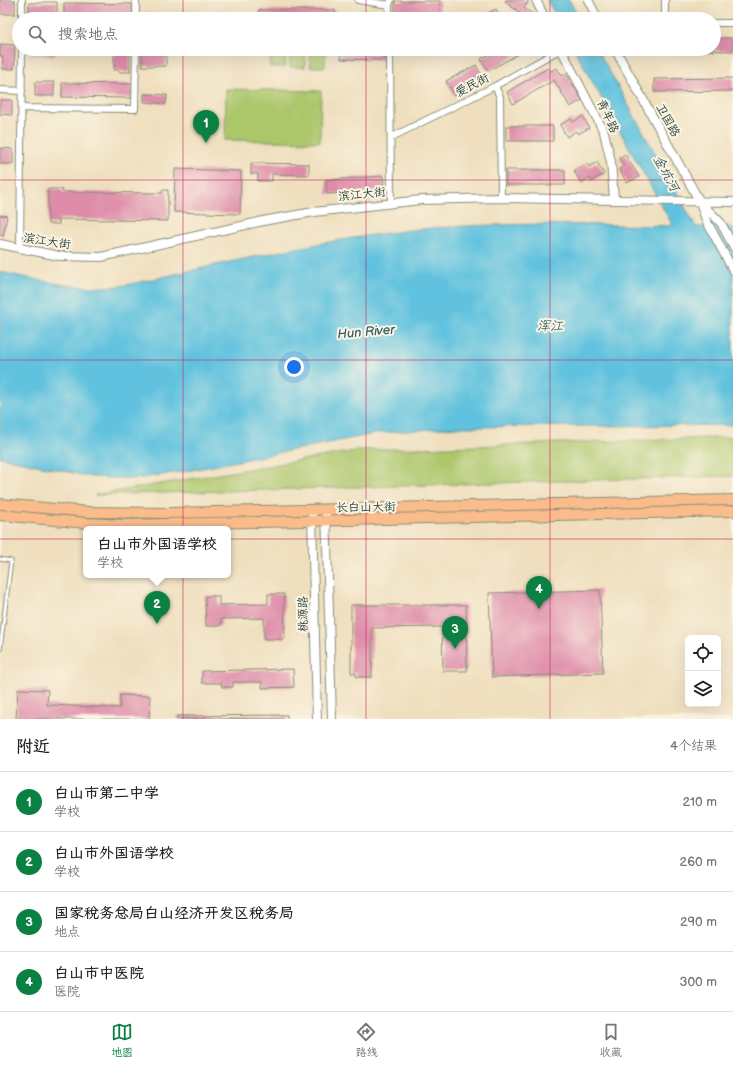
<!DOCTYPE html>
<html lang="zh">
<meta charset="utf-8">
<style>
body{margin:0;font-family:"Balsamiq Sans","LXGW WenKai TC",sans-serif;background:#f2f2f2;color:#202124}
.controls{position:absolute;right:12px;bottom:12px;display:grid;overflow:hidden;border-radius:6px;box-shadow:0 4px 16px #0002}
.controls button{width:36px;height:36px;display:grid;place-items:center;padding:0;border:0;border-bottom:1px solid #e0e0e0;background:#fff;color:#202124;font:20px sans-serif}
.you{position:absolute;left:294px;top:367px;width:14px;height:14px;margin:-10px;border:3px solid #fff;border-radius:50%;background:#1a73e8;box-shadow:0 0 0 6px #1a73e833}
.badge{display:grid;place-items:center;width:26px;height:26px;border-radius:50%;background:#0b8043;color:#fff;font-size:13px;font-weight:700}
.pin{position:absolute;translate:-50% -33px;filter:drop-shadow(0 1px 2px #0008)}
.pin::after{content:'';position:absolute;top:21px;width:14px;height:12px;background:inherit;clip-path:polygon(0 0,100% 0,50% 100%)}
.popup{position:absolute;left:83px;top:526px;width:148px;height:52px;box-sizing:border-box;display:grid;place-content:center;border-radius:6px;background:#fff;filter:drop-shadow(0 1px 3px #0005);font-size:13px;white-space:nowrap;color:#757577}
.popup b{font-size:15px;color:#202124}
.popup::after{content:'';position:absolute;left:50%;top:100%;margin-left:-8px;border:8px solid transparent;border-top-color:#fff}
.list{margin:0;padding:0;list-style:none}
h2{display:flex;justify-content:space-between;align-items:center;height:52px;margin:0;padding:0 16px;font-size:17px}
h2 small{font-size:13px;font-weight:400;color:#757577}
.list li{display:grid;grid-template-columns:26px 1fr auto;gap:12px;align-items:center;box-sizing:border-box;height:60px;padding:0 16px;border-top:1px solid #e0e0e0}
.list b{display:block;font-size:15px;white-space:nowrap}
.list p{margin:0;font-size:13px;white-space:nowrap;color:#757577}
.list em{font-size:13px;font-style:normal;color:#757577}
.icon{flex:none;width:22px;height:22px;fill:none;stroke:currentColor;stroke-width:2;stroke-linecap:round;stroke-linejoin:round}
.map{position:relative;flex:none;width:733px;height:719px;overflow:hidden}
.search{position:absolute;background:#fff;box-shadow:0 4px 16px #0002;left:12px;right:12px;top:12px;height:44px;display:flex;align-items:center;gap:10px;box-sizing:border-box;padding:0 14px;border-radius:22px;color:#757577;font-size:15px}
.sheet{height:292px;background:#fff}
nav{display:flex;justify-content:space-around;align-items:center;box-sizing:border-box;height:56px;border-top:1px solid #e0e0e0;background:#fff;font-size:11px;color:#757577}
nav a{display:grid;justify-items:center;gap:2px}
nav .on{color:#0b8043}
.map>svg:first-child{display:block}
.green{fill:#acc66b;stroke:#668250}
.water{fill:#60c2de;stroke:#408089}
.building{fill:#de8ca9}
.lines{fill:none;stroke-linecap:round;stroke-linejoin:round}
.service-casing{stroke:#878e79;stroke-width:5}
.minor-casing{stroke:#878e79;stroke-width:8}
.tertiary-casing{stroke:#878e79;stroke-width:10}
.primary-casing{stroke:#878e79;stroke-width:12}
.service{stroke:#fff;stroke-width:3}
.minor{stroke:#fff;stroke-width:6}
.tertiary{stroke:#fff;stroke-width:8}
.primary{stroke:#fabc8b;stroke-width:10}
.grid{fill:none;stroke:#c2185b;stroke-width:1;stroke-opacity:0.55}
.labels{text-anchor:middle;stroke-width:4;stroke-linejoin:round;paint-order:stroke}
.street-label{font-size:12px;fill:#1f3d34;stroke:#fcf5e5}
.water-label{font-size:13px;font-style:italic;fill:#2f5e5e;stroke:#fcf5e5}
</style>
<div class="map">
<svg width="733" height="719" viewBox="0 0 733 719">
<rect width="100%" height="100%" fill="#fcf5e5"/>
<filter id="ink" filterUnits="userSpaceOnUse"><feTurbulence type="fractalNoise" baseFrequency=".025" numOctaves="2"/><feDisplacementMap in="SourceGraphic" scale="8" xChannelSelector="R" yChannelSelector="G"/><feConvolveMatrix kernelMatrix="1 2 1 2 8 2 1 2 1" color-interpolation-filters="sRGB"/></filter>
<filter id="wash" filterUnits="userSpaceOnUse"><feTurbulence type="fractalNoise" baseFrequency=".012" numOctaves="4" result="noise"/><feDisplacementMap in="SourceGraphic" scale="16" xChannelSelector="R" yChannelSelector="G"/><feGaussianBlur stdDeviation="0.9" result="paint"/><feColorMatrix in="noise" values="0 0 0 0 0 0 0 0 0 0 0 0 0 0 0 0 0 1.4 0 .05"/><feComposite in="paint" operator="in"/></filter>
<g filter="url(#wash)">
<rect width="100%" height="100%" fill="#efdfbe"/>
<path class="green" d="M270 49H286L285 67H270Z
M290 49H306L305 67H290Z
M310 49H325V67H310Z
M226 89 321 91 320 142 225 140Z
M733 437V476L95 495 361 450Z"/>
<path class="water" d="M547 0H569L580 19H558Z
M574 49H597L696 227H733V425L457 427 379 433 192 470 135 479 92 477 0 457V272C42 281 83 292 126 285 228 263 329 237 433 228 513 222 593 225 673 226Z"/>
<g id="blocks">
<path class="building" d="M0 0H15V14H0Z
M506 0H529L524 8 540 19H514L519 12 505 2Z
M395 1H440L439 16 395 15Z
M42 2H57V14L29 16V3H42Z
M64 3 133 4V19H64Z
M496 9 501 19H478Z
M259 10H335V19H259Z
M143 14 167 15V19H143Z
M714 38H733V51L693 50 714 49Z
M0 44 15 45 14 69H2L3 56H0Z
M31 49H55V56L31 54Z
M114 49H130V72H119V70H114Z
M341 49H385V60L341 59Z
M498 49H518L520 53 488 71 481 59Z
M142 51H166V66H142Z
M476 65 484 80 455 96 446 81Z
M548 68 551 71 557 68 562 76 566 73 582 100 570 107 554 80 513 104 507 92Z
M733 78V91L654 92V79Z
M35 82H54V96H35Z
M62 83 132 84V98L62 97Z
M144 94 167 95 166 104 144 102Z
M0 100H12V115L0 114Z
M583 116 589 128 578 134 576 131 567 137 560 125 571 119 573 122Z
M506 126H553V141H506Z
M0 148 13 149V164H0Z
M625 154 639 177 627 183 619 169 624 166 619 158Z
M597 162 604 174 592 181 590 178 581 183 574 171 587 163 589 167Z
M251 163 309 164V175L272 174V181H258V174H251Z
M175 169 241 171 240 214 174 212Z
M506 170H565V185H506Z
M383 176 384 190 327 194 326 180Z
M48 189H62V192L162 193V190H168V221L59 219V224H48Z
M0 215 7 216 3 236 0 235Z
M600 590 603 673 492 677 489 593Z
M268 594H284L285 639H264V618L221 619V626H206L205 596H219V605L268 604Z
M351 605H466L467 671H443L442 627 372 628V677H356V673H351Z
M293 669 294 687 262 688V682H233V687H222L221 683H202V671Z
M18 689 48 690 47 705 120 708V695L150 696 149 719H16Z
M287 715V719H177V716Z"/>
</g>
</g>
<g filter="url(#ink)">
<use href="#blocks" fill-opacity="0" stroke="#878e79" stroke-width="1"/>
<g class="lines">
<defs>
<path id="service" d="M0 559 11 561 0 650"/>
<path id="minor" d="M22 0V19
M358 0 389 5 391 0
M389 5V19
M136 19V0
M665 19V0
M714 23H733
M390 49 391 203
M495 86 500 97 501 198
M0 90 22 91
M22 108 135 109 136 49
M392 137 495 86 561 49
M20 249 22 49"/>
<path id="tertiary" d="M536 0 545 19
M588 0 598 19
M561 49 604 132 611 162 614 199
M615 49 700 202 706 220 733 270
M702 204 721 223 733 246
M0 244 59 256 101 257 268 220 314 212 421 200 501 198 733 202
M326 509 332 719
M312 515 317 719"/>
<path id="primary" d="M0 504 89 512 169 513 733 500
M0 515 87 523 124 525 733 511"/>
</defs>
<use href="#service" class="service-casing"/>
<use href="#minor" class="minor-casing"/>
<use href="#tertiary" class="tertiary-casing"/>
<use href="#primary" class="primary-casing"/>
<use href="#service" class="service"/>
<use href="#minor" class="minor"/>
<use href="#tertiary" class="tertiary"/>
<use href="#primary" class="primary"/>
</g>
</g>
<path class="grid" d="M183 0V19M366 0V19M550 0V19M183 49V719M366 49V719M550 49V719M0 180H733M0 360H733M0 539H733"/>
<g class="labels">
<g class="street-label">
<text transform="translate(472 85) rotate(-27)" y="4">爱民街</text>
<text transform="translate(608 116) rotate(66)" y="4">青年路</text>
<text transform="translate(668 120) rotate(61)" y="4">卫国路</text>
<text transform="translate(362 194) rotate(-6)" y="4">滨江大街</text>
<text transform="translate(47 241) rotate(9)" y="4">滨江大街</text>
<text transform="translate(366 507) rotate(-1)" y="4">长白山大街</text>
<text transform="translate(303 614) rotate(-91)" y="4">桃源路</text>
</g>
<g class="water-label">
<text transform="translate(667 173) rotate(61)" y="5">金坑河</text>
<text x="550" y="330">浑江</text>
<text transform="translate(366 331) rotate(-5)" y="5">Hun River</text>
</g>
</g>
</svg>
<div class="controls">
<button><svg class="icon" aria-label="locate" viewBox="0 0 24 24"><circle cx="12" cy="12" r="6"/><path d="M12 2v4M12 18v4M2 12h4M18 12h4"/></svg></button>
<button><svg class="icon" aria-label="layers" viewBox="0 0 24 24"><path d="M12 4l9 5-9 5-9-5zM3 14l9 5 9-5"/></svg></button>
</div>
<div class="you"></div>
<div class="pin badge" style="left:206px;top:143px">1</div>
<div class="pin badge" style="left:157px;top:624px">2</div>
<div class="popup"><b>白山市外国语学校</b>学校</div>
<div class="pin badge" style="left:455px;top:649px">3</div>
<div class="pin badge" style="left:539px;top:609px">4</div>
<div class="search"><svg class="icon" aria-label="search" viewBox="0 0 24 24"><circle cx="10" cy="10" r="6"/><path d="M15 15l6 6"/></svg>搜索地点</div>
</div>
<section class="sheet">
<h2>附近<small>4个结果</small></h2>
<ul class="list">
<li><span class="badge">1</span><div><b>白山市第二中学</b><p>学校</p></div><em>210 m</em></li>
<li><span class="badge">2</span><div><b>白山市外国语学校</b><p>学校</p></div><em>260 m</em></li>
<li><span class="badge">3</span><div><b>国家税务总局白山经济开发区税务局</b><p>地点</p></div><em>290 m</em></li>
<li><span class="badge">4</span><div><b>白山市中医院</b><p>医院</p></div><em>300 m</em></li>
</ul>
</section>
<nav>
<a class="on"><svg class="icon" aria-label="map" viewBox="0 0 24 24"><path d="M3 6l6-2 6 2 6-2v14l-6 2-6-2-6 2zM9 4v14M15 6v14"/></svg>地图</a>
<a><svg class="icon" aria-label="directions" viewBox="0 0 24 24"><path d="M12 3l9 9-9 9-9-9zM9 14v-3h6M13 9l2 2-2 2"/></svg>路线</a>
<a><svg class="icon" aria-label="saved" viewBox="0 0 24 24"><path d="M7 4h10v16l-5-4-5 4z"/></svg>收藏</a>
</nav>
